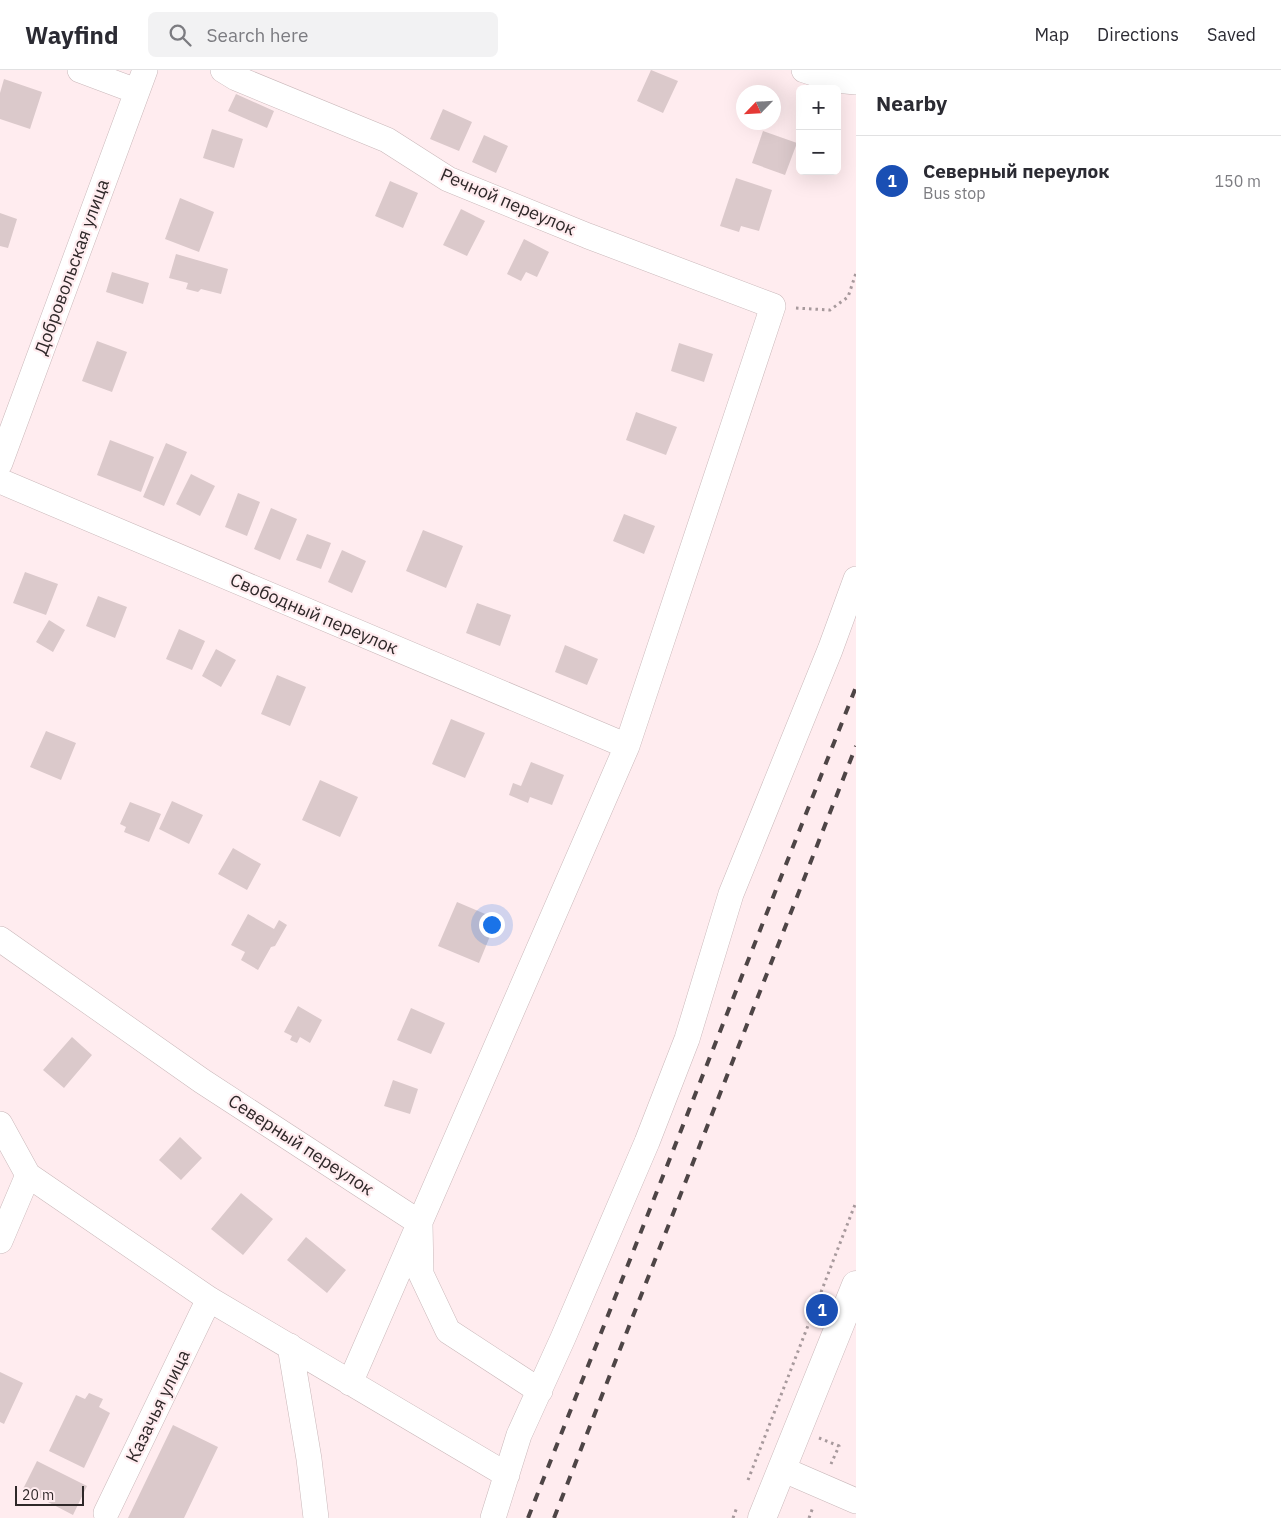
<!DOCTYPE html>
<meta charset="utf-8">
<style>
body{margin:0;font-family:"IBM Plex Sans",sans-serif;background:#f2f2f3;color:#2b2b33}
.controls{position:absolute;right:15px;top:15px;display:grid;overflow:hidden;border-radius:8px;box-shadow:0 5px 20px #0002}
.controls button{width:45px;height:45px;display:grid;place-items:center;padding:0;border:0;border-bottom:1px solid #e1e1e2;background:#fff;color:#2b2b33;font:25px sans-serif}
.compass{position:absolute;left:736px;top:15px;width:45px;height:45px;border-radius:50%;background:#fff;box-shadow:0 5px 20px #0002;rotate:245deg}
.scale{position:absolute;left:15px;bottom:12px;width:69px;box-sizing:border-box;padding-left:5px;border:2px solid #2f2829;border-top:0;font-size:14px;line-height:18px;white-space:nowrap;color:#2f2829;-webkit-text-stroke:4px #ffecef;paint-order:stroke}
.you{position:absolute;left:491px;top:854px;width:18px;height:18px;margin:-12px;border:4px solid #fff;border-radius:50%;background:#1a73e8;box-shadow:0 0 0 8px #1a73e833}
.badge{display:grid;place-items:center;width:32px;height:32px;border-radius:50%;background:#b45309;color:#fff;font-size:16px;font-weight:700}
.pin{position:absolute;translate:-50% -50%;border:2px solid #fff;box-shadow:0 1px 5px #0006}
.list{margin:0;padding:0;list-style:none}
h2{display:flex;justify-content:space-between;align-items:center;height:65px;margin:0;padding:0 20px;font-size:21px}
h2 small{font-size:16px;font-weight:400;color:#7c7c81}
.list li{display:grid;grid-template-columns:32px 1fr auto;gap:15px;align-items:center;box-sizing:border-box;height:90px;padding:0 20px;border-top:1px solid #e1e1e2}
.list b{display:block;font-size:19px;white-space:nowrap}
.list p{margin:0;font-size:16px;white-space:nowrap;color:#7c7c81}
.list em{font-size:16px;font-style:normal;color:#7c7c81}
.icon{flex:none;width:28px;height:28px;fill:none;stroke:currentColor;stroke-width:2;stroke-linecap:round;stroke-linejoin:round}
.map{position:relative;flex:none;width:856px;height:1448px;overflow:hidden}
header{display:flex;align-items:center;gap:30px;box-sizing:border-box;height:70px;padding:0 25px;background:#fff;border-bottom:1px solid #e1e1e2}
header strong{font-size:24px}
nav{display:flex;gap:28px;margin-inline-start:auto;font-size:18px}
.search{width:350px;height:45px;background:#f2f2f3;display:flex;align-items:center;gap:12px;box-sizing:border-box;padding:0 18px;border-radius:8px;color:#7c7c81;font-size:19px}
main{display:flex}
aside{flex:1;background:#fff}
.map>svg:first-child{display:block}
.building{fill:#dbc9cb}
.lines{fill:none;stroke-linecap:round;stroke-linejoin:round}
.street-casing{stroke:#cab8ba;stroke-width:26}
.primary-casing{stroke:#cab8ba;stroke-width:29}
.path{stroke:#a7999c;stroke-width:3;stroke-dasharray:2.5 4;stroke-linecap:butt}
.street{stroke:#fff;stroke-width:25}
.primary{stroke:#fff;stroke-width:28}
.rail{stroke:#4e4546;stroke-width:4;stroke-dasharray:9 9;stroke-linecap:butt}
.labels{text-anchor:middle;stroke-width:4.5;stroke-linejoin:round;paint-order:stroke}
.street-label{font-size:18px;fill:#2f2829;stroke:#ffecef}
</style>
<header>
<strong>Wayfind</strong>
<div class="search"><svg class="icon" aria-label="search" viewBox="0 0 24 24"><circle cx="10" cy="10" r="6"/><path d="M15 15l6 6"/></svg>Search here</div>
<nav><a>Map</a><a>Directions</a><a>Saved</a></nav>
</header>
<main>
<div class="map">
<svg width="856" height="1448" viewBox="0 0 856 1448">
<rect width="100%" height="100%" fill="#ffecef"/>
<path class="building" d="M651 0 678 11 663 43 637 31Z
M4 9 42 22 30 59 0 49V23Z
M236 24 274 41 267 58 228 41Z
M443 39 472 52 459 81 430 69Z
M212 59 243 69 234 98 203 88Z
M763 61 797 73 785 105 752 93Z
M484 65 508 76 496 103 472 92Z
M736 108 772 120 759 161 741 156 739 162 720 156Z
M390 111 418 123 403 158 375 146Z
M180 128 214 142 199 182 165 169Z
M461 139 485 151 467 186 443 175Z
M0 143 17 149 8 178 0 176Z
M524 169 549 182 537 207 526 202 521 211 507 204Z
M176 184 228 199 221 224 201 219 198 222 186 219 188 213 169 208Z
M112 202 149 213 143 234 106 222Z
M97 271 127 282 112 322 82 311Z
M679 273 713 284 704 312 671 301Z
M636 342 677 357 666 385 626 370Z
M110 370 154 387 141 422 97 405Z
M166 373 187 382 164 436 143 427Z
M191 404 215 416 200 446 176 434Z
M238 423 260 432 247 466 225 457Z
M271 438 297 449 280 490 254 479Z
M624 444 655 456 644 484 613 471Z
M423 460 463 476 446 518 406 501Z
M307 464 331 473 321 499 296 490Z
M342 480 366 491 352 523 328 512Z
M25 502 58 514 46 545 13 533Z
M98 526 127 537 115 568 86 556Z
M477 533 511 545 500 576 466 563Z
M49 550 65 560 53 582 36 572Z
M179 559 205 571 192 600 166 589Z
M565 575 598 589 587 615 555 602Z
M216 579 236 590 221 617 202 606Z
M277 605 306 617 290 656 261 644Z
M451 649 485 663 465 708 432 694Z
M46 661 76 673 61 710 30 697Z
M531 692 564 705 552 735 530 727 528 733 509 725 513 713 521 716Z
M320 710 358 727 340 767 302 750Z
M172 731 203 745 189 774 159 759Z
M130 732 161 744 149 772 124 762 126 757 120 754Z
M233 778 261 794 247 820 218 804Z
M457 832 497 849 479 893 438 876Z
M248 844 274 859 279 850 287 855 275 876 271 877 258 900 241 890 245 882 231 875Z
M298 936 322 950 310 973 300 967 297 973 290 970 292 966 284 962Z
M411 938 445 953 431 984 397 970Z
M72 967 92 985 64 1018 43 1000Z
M393 1010 418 1019 410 1044 384 1036Z
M180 1067 202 1088 181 1110 159 1090Z
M241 1123 273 1149 243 1185 211 1159Z
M306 1167 346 1200 327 1223 287 1190Z
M0 1302 23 1313 4 1354 0 1352Z
M89 1323 103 1329 99 1337 110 1343 84 1398 49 1381 76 1325 85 1329Z
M173 1355 218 1377 184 1448H128Z
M37 1391 87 1416 73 1445 23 1419Z"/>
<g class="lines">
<defs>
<path id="street" d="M80 0 136 21
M223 0 236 8 387 70 448 109 588 166 773 236 627 676 350 1313
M804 0 835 10 856 12
M0 393 145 0
M0 411 627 676
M0 869 202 1011 420 1153 421 1204 448 1261 540 1321
M0 1054 28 1105 209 1229 507 1405
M0 1171 28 1105
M290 1276 309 1389 316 1448
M782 1399 856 1431
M106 1443 209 1229
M493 1448 519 1365 563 1268 647 1072 687 969 731 824 830 580 856 509"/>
<path id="primary" d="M762 1448 856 1215"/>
</defs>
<use href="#street" class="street-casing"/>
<use href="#primary" class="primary-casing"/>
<path class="path" d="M796 238 830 240 848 227 856 203
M819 1368 839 1376 831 1394
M748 1410 856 1132
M733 1448 737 1437
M809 1448 813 1437"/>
<use href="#street" class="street"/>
<use href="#primary" class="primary"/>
<path class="rail" d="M528 1448 856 617
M554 1448 856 676"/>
</g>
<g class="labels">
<g class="street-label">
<text transform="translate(508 132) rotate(23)" y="6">Речной переулок</text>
<text transform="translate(72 197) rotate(-70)" y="6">Добровольская улица</text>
<text transform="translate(314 544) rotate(23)" y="6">Свободный переулок</text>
<text transform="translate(301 1075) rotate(33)" y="6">Северный переулок</text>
<text transform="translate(158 1336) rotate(-64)" y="6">Казачья улица</text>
</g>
</g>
</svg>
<div class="controls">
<button>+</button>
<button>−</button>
</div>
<svg class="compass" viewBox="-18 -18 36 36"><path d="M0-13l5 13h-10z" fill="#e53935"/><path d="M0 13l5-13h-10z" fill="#7c7c81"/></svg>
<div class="scale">20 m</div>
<div class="you"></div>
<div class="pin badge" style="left:822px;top:1240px;background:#1a4fb4">1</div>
</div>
<aside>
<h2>Nearby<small></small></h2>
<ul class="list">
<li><span class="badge" style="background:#1a4fb4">1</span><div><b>Северный переулок</b><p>Bus stop</p></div><em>150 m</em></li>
</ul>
</aside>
</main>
